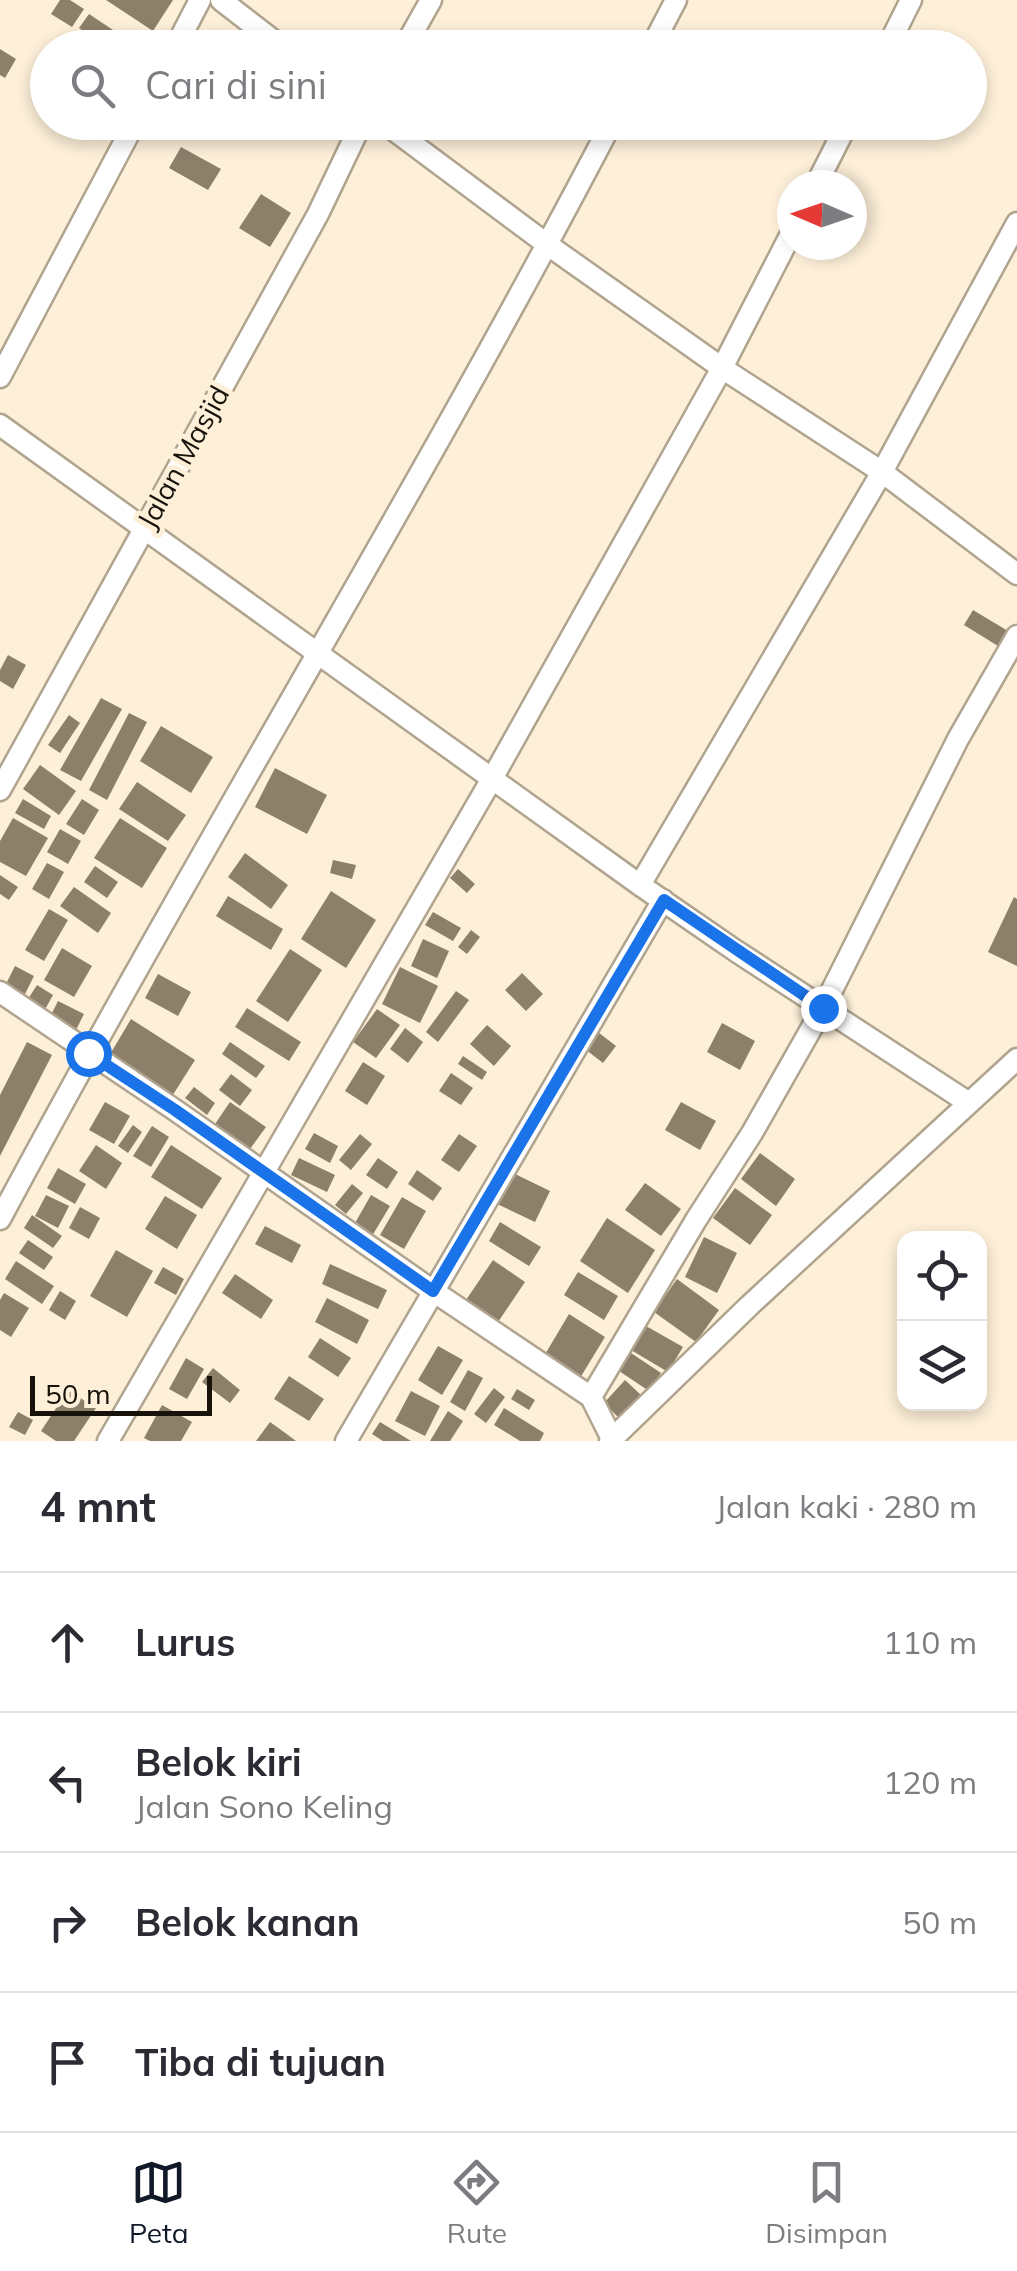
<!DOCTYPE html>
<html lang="id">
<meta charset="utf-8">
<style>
body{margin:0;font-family:Mulish,sans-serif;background:#f7f7f7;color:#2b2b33}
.controls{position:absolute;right:30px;bottom:30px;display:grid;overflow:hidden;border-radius:20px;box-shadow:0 5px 15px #0003}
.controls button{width:90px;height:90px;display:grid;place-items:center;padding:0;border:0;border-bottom:2px solid #e1e1e2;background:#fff;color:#2b2b33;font:50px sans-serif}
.compass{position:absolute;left:777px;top:170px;width:90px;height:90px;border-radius:50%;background:#fff;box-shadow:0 5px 15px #0003;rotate:272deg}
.scale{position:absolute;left:30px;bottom:25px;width:182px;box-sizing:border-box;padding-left:10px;border:5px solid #17130b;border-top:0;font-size:28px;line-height:35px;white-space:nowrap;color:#17130b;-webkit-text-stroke:8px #fdefd8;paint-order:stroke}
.stop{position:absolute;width:30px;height:30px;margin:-22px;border:8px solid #1a73e8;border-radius:50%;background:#fff}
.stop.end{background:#1a73e8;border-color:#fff;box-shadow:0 2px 10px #0008}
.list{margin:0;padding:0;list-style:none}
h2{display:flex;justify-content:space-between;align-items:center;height:130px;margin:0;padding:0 40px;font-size:42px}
h2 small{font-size:32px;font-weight:400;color:#7c7c81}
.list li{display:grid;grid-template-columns:65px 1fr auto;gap:30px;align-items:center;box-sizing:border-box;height:140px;padding:0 40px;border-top:2px solid #e1e1e2}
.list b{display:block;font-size:38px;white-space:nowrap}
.list p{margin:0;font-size:32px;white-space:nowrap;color:#7c7c81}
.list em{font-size:32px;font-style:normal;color:#7c7c81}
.icon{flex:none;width:55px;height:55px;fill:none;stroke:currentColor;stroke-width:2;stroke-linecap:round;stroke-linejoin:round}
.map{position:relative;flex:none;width:1017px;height:1441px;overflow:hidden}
.search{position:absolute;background:#fff;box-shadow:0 5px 15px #0003;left:30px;right:30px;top:30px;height:110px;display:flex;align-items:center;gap:25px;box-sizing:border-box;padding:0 35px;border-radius:55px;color:#7c7c81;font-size:38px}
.sheet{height:690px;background:#fff}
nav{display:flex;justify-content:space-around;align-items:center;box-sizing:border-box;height:140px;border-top:2px solid #e1e1e2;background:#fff;font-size:28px;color:#7c7c81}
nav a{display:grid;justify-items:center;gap:5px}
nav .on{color:#111827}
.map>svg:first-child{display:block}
.building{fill:#8d806b}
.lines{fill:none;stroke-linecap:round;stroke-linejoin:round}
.street-casing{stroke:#b1a48f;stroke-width:25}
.street{stroke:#fff;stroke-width:20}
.route{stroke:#1a73e8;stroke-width:12}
.labels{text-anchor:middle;stroke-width:10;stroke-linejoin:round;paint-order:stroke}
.street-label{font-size:28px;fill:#17130b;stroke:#fdefd8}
</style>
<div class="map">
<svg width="1017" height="1441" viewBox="0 0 1017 1441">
<rect width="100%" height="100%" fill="#fdefd8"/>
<path class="building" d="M60 0H70L84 9 72 27 51 14Z
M106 0H173L153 31Z
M89 14 140 48H108L79 28Z
M0 49 16 59 5 78 0 75Z
M181 147 221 169 208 190 169 168Z
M261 194 291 213 270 247 239 228Z
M973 610 1008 631 998 646 964 625Z
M8 655 26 665 13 689 0 681V670Z
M101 698 122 709 81 781 60 770Z
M129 713 147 722 107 800 89 790Z
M69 715 80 723 60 753 48 745Z
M161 726 213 757 191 793 140 761Z
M40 765 76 791 59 815 23 789Z
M275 768 327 795 307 834 255 807Z
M137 782 186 815 168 841 119 809Z
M23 799 51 816 44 829 15 813Z
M82 799 99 810 84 835 66 824Z
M13 818 48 838 26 876 0 862V841Z
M120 818 167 848 142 888 94 858Z
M60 829 81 841 68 864 47 852Z
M245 853 288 885 271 909 228 877Z
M333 860 356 865 352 879 330 873Z
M47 863 64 872 49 899 32 889Z
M95 866 118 882 107 898 84 882Z
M458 869 475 884 467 893 450 878Z
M0 875 18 887 9 900 0 894Z
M74 887 111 913 98 933 60 906Z
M331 891 376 920 346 968 301 939Z
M228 896 283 929 271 950 216 916Z
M1014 897 1017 899V966L988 952Z
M49 909 68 920 44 961 25 950Z
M433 912 461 928 453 941 425 925Z
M471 930 480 937 467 954 458 947Z
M423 939 449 951 437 978 411 966Z
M62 948 92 966 74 997 44 980Z
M290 949 322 970 288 1022 256 1001Z
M15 966 34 976 25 994 6 984Z
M400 967 438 986 420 1023 382 1004Z
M522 973 543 994 526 1011 505 990Z
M158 974 191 992 178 1016 145 998Z
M37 985 53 995 43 1013 26 1002Z
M456 991 469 1000 438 1042 426 1032Z
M58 1001 84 1014 75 1032 49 1019Z
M247 1008 301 1042 289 1061 235 1027Z
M377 1009 400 1025 376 1058 353 1042Z
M131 1019 195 1060 169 1101 106 1061Z
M722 1023 755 1041 740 1070 707 1052Z
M487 1025 511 1046 494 1066 470 1044Z
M405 1028 423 1042 408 1063 390 1049Z
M594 1029 616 1046 603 1063 581 1046Z
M27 1042 52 1055 0 1156V1095Z
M230 1042 265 1066 256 1078 222 1054Z
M463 1056 487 1072 482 1080 458 1064Z
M363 1062 385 1076 367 1105 345 1091Z
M451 1073 473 1088 461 1105 439 1091Z
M231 1074 252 1090 240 1106 219 1090Z
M194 1087 215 1103 207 1115 185 1098Z
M105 1102 130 1116 114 1144 89 1130Z
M230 1102 266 1127 250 1149 215 1124Z
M681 1102 716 1121 700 1150 665 1130Z
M133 1125 142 1132 128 1153 118 1146Z
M152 1126 169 1137 151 1167 133 1156Z
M314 1133 338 1146 330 1163 305 1149Z
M360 1134 372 1144 351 1170 339 1160Z
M459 1134 477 1146 459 1172 441 1160Z
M96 1145 122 1163 106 1189 79 1171Z
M171 1145 222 1178 202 1209 151 1177Z
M760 1153 795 1179 776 1206 741 1179Z
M299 1158 335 1175 327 1192 291 1175Z
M378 1158 398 1172 387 1189 366 1175Z
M58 1168 86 1184 75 1204 47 1188Z
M417 1170 442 1188 433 1201 408 1184Z
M509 1171 550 1191 535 1222 493 1202Z
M645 1183 681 1209 661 1236 625 1210Z
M352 1184 363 1193 346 1214 335 1205Z
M735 1188 772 1215 750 1245 713 1218Z
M46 1195 69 1206 58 1228 35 1216Z
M371 1195 390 1206 369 1241 351 1230Z
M165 1196 197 1215 177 1249 145 1229Z
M402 1197 426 1211 404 1249 380 1235Z
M80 1207 100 1218 89 1239 69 1228Z
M32 1215 62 1236 53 1248 24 1228Z
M607 1218 655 1250 628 1293 580 1261Z
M500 1222 541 1247 529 1266 489 1241Z
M265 1226 301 1245 292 1263 255 1244Z
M704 1237 737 1253 717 1293 685 1277Z
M28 1240 53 1257 44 1270 19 1253Z
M116 1250 153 1271 127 1317 90 1296Z
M493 1260 525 1282 498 1322 466 1300Z
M16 1261 54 1286 42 1304 5 1279Z
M330 1264 387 1290 378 1309 322 1284Z
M163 1267 184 1279 176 1295 154 1283Z
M578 1272 618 1296 604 1320 564 1295Z
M235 1274 273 1300 261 1319 222 1293Z
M677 1279 719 1310 696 1342 654 1312Z
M60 1291 76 1301 65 1320 49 1310Z
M4 1293 29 1308 11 1337 0 1330V1300Z
M327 1298 369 1320 357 1344 315 1322Z
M569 1314 605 1337 580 1378 544 1356Z
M646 1326 683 1347 668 1372 631 1350Z
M320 1338 351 1358 338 1377 308 1357Z
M438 1346 463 1360 442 1395 418 1380Z
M631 1353 661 1373 649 1391 619 1371Z
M186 1358 204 1369 187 1399 169 1389Z
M213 1368 240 1390 230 1403 202 1382Z
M468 1370 483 1378 465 1411 450 1402Z
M289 1376 324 1399 309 1421 274 1399Z
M625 1380 641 1395 619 1418 604 1403Z
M494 1388 505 1397 486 1423 474 1414Z
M517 1389 535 1400 529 1410 511 1399Z
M68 1390 96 1408 74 1441H56L41 1431Z
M411 1391 440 1406 425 1436 395 1421Z
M162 1405 192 1422 181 1441H150L144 1438Z
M504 1408 544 1433 540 1441H520L494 1425Z
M448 1411 463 1421 450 1441H430Z
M18 1412 33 1420 25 1435 9 1427Z
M270 1422 284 1432 296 1441H256Z
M380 1422 411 1441H383L372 1434Z"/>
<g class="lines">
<defs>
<path id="street" d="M221 0 283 48
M175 48 200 0
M404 48 431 0
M651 48 676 0
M887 48 911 0
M383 122 548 245 722 368 882 472 1017 574
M816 185 848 122
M0 377 135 122
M0 425 640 885 736 951 969 1103
M0 790 318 214 362 122
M640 885 882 472 1017 223
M0 992 175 1110 433 1291 591 1397 612 1439
M0 1219C197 850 418 494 612 122
M591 1397 696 1220 752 1133 823 1008 958 739 1017 636
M108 1441 493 777 722 368 792 232
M346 1441 663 900
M610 1441 750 1305 1017 1059"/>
</defs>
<use href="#street" class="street-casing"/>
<use href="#street" class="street"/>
</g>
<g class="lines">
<path class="route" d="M88 1053 175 1110 433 1291 664 900 823 1008"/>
</g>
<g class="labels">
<g class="street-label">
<text transform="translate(183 457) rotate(-61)" y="10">Jalan Masjid</text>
</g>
</g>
</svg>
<div class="controls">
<button><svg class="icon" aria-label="locate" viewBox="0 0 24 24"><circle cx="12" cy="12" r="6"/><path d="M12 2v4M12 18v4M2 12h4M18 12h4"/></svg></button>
<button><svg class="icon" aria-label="layers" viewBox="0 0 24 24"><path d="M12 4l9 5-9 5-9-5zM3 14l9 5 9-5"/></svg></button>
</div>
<svg class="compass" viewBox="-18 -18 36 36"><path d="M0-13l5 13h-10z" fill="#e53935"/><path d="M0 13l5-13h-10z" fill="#7c7c81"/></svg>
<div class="scale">50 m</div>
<div class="stop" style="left:88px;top:1053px"></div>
<div class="stop end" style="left:823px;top:1008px"></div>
<div class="search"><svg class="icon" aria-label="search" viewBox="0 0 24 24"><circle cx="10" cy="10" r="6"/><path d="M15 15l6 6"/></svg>Cari di sini</div>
</div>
<section class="sheet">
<h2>4 mnt<small>Jalan kaki · 280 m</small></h2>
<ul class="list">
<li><svg class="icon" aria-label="ahead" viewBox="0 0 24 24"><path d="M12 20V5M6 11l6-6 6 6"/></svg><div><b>Lurus</b></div><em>110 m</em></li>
<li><svg class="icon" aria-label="left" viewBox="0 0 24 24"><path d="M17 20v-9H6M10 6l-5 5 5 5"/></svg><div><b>Belok kiri</b><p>Jalan Sono Keling</p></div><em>120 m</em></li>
<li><svg class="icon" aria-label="right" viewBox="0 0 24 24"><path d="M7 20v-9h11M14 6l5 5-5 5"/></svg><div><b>Belok kanan</b></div><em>50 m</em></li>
<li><svg class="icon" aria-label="arrive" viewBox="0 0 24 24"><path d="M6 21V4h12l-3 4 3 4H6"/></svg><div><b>Tiba di tujuan</b></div></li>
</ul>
</section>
<nav>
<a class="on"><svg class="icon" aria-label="map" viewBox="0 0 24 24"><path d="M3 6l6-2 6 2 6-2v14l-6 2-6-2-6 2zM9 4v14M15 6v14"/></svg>Peta</a>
<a><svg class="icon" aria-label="directions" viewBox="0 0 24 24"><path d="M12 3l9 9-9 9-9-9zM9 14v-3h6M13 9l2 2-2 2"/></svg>Rute</a>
<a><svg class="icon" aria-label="saved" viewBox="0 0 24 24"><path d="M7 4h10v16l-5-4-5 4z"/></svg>Disimpan</a>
</nav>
